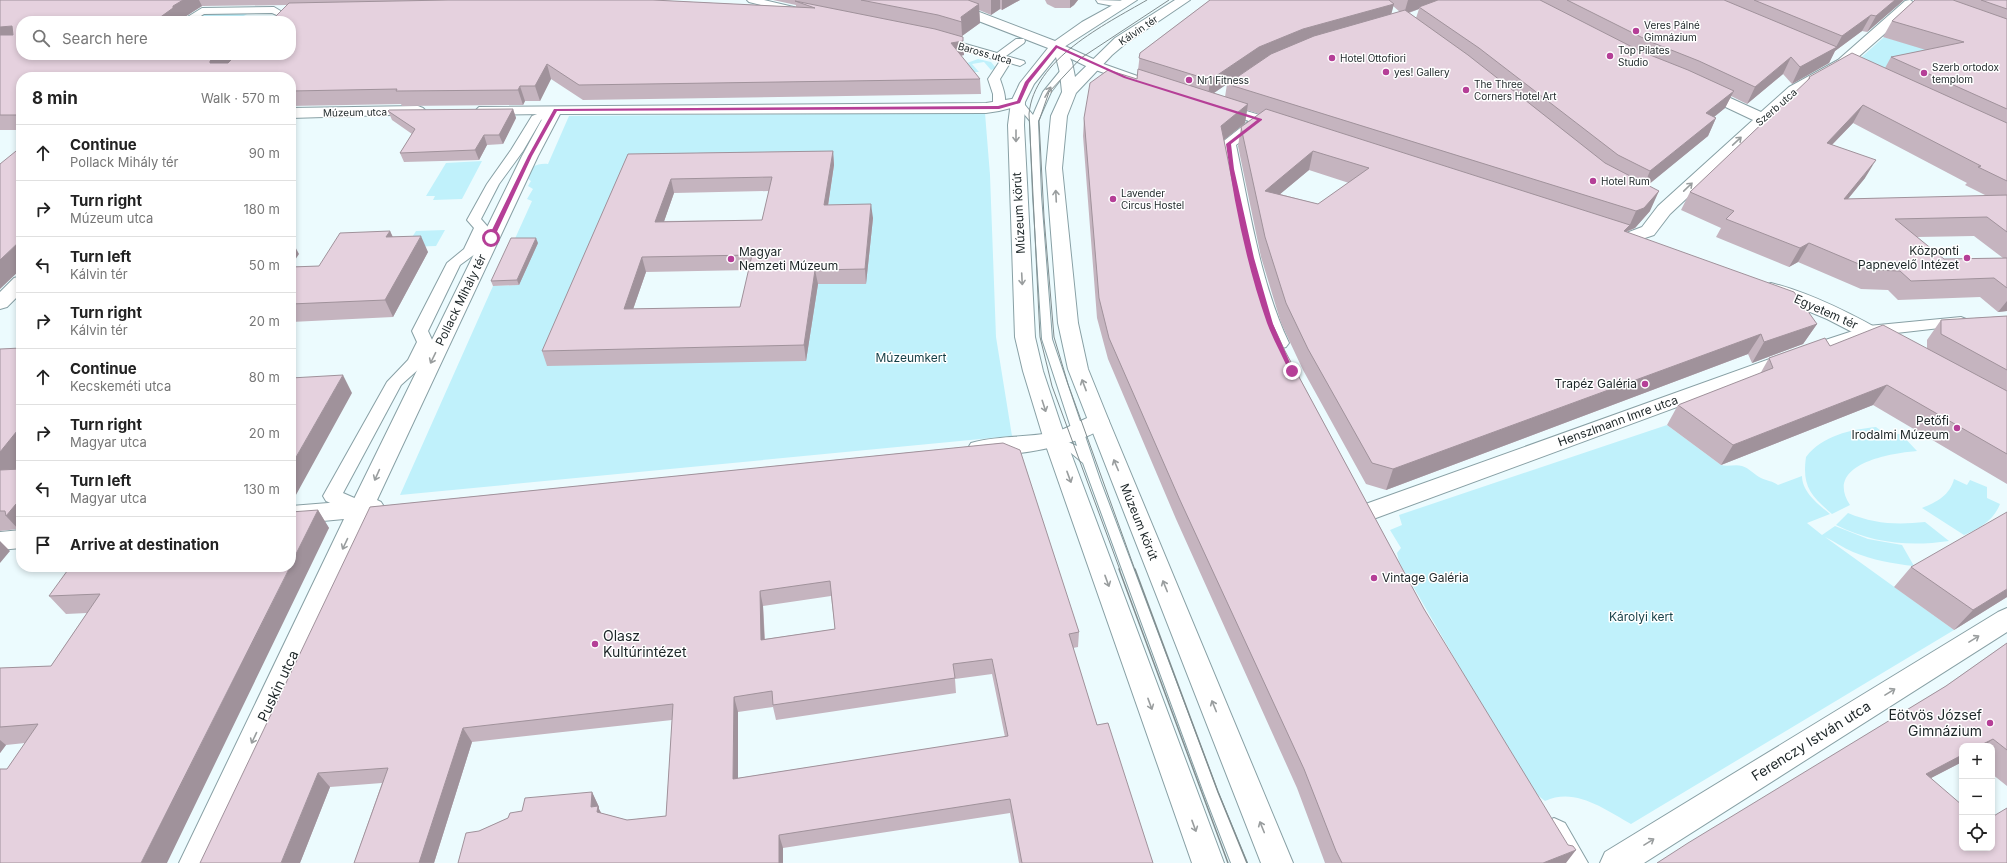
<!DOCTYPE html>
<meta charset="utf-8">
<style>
body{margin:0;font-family:Inter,sans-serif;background:#f6f6f6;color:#222}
.controls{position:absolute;right:12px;bottom:12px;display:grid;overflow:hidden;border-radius:8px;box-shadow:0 2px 6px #0003}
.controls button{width:36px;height:36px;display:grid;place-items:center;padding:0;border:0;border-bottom:1px solid #e0e0e0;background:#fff;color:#222;font:20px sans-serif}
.stop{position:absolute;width:12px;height:12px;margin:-9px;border:3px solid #b53f97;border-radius:50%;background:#fff}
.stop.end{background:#b53f97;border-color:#fff;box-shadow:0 1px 4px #0008}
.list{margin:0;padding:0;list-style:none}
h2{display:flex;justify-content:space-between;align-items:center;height:52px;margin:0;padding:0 16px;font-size:17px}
h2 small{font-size:13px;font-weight:400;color:#767676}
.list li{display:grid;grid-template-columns:26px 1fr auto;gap:12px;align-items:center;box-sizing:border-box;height:56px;padding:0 16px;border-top:1px solid #e0e0e0}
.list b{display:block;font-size:15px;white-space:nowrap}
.list p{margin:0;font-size:13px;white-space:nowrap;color:#767676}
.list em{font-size:13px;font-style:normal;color:#767676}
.icon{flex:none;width:22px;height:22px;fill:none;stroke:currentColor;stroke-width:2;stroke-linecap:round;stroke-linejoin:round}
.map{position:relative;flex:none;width:2007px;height:863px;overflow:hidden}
.search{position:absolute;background:#fff;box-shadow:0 2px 6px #0003;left:16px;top:16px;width:280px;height:44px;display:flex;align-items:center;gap:10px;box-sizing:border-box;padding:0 14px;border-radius:16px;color:#767676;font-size:15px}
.panel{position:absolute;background:#fff;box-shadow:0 2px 6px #0003;left:16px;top:72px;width:280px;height:500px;border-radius:16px}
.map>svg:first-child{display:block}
.green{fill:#c0f1fb;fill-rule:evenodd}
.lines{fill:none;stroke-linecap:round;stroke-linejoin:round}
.service-casing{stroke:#88a0a5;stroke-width:2}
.pedestrian-casing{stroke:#88a0a5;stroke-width:2}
.minor-casing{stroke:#88a0a5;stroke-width:2}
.tertiary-casing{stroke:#88a0a5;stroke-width:2}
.secondary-casing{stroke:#88a0a5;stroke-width:2}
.service{fill:#fff;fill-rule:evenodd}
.pedestrian{fill:#fff;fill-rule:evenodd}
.minor{fill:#fff;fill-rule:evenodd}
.tertiary{fill:#fff;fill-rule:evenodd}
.secondary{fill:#fff;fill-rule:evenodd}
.tram-far1{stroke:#818d8f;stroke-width:1}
.tram{stroke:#818d8f;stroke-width:1.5}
.wall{fill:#c5b4bf;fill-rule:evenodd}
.shaded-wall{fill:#a0929b}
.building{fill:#e5d1de;stroke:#a0929b;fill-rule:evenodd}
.oneway{stroke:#999d9e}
.route{fill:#b53f97}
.poi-dot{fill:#b53f97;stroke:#fff;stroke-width:1.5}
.labels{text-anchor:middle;stroke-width:3;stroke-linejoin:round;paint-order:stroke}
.far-poi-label{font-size:10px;fill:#1c2527;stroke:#fff;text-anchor:start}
.far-street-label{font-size:10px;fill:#1c2527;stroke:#fff}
.street-label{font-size:12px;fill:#1c2527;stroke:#fff}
.poi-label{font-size:12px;fill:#1c2527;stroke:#fff;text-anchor:end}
.park-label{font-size:12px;fill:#133e46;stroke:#fff}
.near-poi-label{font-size:14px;fill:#1c2527;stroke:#fff;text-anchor:start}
.near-street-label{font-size:14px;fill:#1c2527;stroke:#fff}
</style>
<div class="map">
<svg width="2007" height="863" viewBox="0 0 2007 863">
<rect width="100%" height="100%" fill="#ecfbfe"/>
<path class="green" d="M250 12C240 20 231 17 220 18 210 19 201 21 191 21L202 13Z
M1884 37 1940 53 1880 71 1856 62Z
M978 59 991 62 996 68 991 70 984 62 972 64 979 72H972L966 65 967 63Z
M985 113 990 175 996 337 1012 436 400 495 493 286 519 285 513 243 532 201 527 199 533 189 528 186 531 181 524 176C530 167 537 163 548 164L569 116ZM834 165 826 219 863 284H818L547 366 631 168Z
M482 161 462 199 433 200 435 196H426L446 163Z
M445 230 436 246 406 247 416 231Z
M1667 425 1721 465C1728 467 1735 464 1742 466 1749 468 1755 475 1761 478 1767 481 1773 481 1778 485L1802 476C1802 492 1819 505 1830 514L1807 523 1822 535 1835 526 1868 539 1902 545 1914 566C1894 564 1872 560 1853 552 1843 548 1834 541 1825 537L1954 630 1631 824C1604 809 1575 787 1545 801L1530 789 1399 562 1397 553 1401 548 1390 530 1402 525 1399 515Z
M1876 427 1885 434H1901L1917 451C1891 453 1823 464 1850 505L1832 514C1810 495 1802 486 1806 457 1823 435 1850 430 1876 427Z
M1954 479 1967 485 1970 480 1987 487V498L2000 504C1994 520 1979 529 1964 535L1922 508C1937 502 1950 495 1954 479Z
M1848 513C1874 524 1897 525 1925 522L1949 541C1909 547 1872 543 1836 525Z"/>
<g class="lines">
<defs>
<path id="service" d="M1065 65 1071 66 1051 92 1038 121 1041 195 1052 339 1100 480 1218 793 1247 863H1231L1204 793 1083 463 1071 453 1051 443 1049 440 1055 436 1077 446 1042 339 1033 195 1030 121 1014 102 1021 100 1033 115 1043 92Z"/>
<path id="pedestrian" d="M747 0H764L802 9 803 11 798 14 749 2Z
M274 7 284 13 283 15 279 16 272 13 204 14 193 21H181L202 8Z
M941 37 997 53 1016 39H1024L1025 41 1024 43 1006 56 1024 61 1025 63 1020 66 1010 63 1000 79C1003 88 1008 100 1003 109H995L993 107V94L988 79 1000 61 937 42 936 40Z
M555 107 561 110 559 112 541 120 523 151 499 184 481 219 488 227 475 254 460 265 428 331 433 342 421 367 401 385 343 493 368 504 371 509 368 514C355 518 338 506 326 501L323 496 387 382 408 360 417 342 412 331 447 263 464 249 474 228 467 220 487 184 511 150 532 116Z
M1961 317 1966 319 1969 322 1966 325 1870 336 1816 353 1810 351 1808 348 1810 345 1868 326Z"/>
<path id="minor" d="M1096 0 1129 1 1130 4 1124 8 1098 3Z
M1910 0 1916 4 1915 7 1848 66 1799 93 1670 214 1654 235 1627 244 1621 243 1618 239 1621 235 1642 227 1658 206 1753 120 1696 93 1694 90 1696 87H1706L1761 112 1789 87 1838 60 1905 1Z
M1095 61 1143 78 1145 81 1143 84 1138 85 1090 68 1088 65 1090 62Z
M1018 98 1023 99 1025 102 1023 105 999 111 986 113 560 114 538 156 377 500 381 502 385 508 381 514 369 517 211 863H179L344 519 291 524V506L353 501 522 156 545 114 484 115 479 113 476 110 479 107 986 103Z
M1217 102 1286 123 1289 126 1286 129 1281 131 1263 125 1236 145C1250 211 1260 282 1289 343L1286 347 1279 349 1272 347 1260 324 1242 257 1220 144 1249 121 1212 109 1210 106 1212 103Z
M418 106 423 108 426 111 423 114 291 118V108Z
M21 276V293L7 307 0 309V292L14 278Z
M1771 283C1815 294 1862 319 1901 342L1904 346 1901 350 1894 352 1887 350 1827 319 1764 293 1762 289 1764 285Z
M1792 351 1799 352 1802 357 1799 362 1376 518 1368 521 1360 518 1356 512 1360 506Z
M1098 414 1106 416 1109 421C1094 445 997 461 971 453L968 448 971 443C998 435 1027 438 1055 432 1070 428 1083 418 1098 414Z
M21 530V548L0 550V532Z
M2007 608V632L1644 863H1600L1605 852 1998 612Z
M1554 818 1565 823 1588 863H1555L1539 833 1543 823Z"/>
<path id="tertiary" d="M1056 42 1100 62 1102 65 1100 68H1090L1051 49 1049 46 1051 43Z"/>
<path id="secondary" d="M930 0H948L1055 41 1082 22 1122 0H1137L1064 47 1072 62 1075 77 1115 38 1175 0H1190L1125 44 1112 55 1076 93 1067 116 1062 168 1078 323 1088 369 1109 421 1293 863H1261L1068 369 1058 323 1046 168 1051 116 1062 92 1060 73 1056 57 1034 84 1025 102 1024 125 1035 337 1043 371 1066 440 1224 863H1192L1044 440 1023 371 1015 337 1008 125 1011 102 1020 83 1048 48 932 3Z"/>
</defs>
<use href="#service" class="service-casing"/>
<use href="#pedestrian" class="pedestrian-casing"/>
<use href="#minor" class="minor-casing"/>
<use href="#tertiary" class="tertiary-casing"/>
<use href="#secondary" class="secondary-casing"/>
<use href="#service" class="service"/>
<use href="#pedestrian" class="pedestrian"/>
<use href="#minor" class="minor"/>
<use href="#tertiary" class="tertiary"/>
<use href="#secondary" class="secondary"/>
<path class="tram-far1" d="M1120 570 1052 386 1040 337 1029 114C1034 59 1104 25 1147 0
M1135 570 1068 384 1054 337 1044 217 1039 121 1049 92 1081 58 1169 0"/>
<path class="tram" d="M1119 569 1228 863
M1135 569 1218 792 1247 863"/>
</g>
<path class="wall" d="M0 0H653L796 7V5L773 0H1020L1002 10 1000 9 991 15 979 10 980 23 962 36 964 55 961 56 980 79 981 94 583 100 551 79 540 101H525L523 105 402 106 401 104 291 106V77H21V130H0ZM287 5 291 55H21L180 20 202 6Z
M1045 0H1078L1074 5 1070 8H1055L1047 4Z
M1210 0H1904L1867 32 1862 31 1835 51 1829 63 1792 84 1783 74 1747 104 1731 96 1725 108 1714 117 1716 118 1708 136 1647 185 1650 211 1635 228 1627 232 1817 324 1803 344 1752 363 1748 354 1386 490 1366 484 1303 370 1281 323 1261 257 1238 146 1241 127 1259 114 1247 110 1245 123 1224 140 1244 238 1263 304 1285 351 1424 609 1566 863H1325L1297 788 1176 519 1108 359 1097 318 1083 136 1084 118 1137 79 1140 53ZM1393 6 1400 12 1391 14ZM1419 9 1416 18 1409 13ZM1227 84 1225 97 1214 93ZM1309 170 1349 183 1318 204 1280 194Z
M1915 0H2007V311L1998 312 1980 297 1898 300 1888 290 1861 289 1798 262 1789 267 1716 237 1721 228 1681 210 1690 192 1807 81 1809 77 1885 68 1891 57 1926 50 1883 37 1892 21ZM1853 123 1967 183 1965 185 1987 196 1848 199 1865 178 1832 145ZM1974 236 2003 258 1944 259 1917 237Z
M513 109 516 118 503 144 487 145 479 160 404 162 400 153 412 134 392 120 388 111Z
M833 151 834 165 828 205 873 218 866 284H818L806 361 547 366 542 351 628 154ZM769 191 762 220 664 221 674 193ZM749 270 740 307 633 309 646 272Z
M390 231 393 237 428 252 393 317 291 322V267L319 266Z
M538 243 519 285 493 286 491 281Z
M2007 316V484L1873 405 1721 465 1667 425 1678 405 1760 374 1769 358 1830 346 1927 348V340L1941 320Z
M0 349 21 462 16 469H21V532L18 529 0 531Z
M1003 443 1079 632 1078 647 1073 648 1097 725 1153 863H1019L1010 813 783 848V863H458L479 831 508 818 522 811 592 792 599 807V809L601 813 627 820 666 816 672 720 472 742 434 863H354L382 783 330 787 300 863 370 507ZM831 596 835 629 765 639 763 606ZM992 674 1005 737 738 778V712L773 707 776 720 956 693 955 679Z
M318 510 329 528 7 769 25 743 6 745 0 753V668L51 666 87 613 66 614 49 596Z
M1911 567 2007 597 1954 630 1894 587Z
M2007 643V786L1992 774V746H1962V762L1931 778 2007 863H1657L1946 686Z"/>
<path class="shaded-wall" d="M183 0H199L202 6 180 20V21H155L173 6Z
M991 0H1000V9L991 15Z
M1002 0H1020L1002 10Z
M1070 0H1078L1074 5 1070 8Z
M1408 0H1445L1419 7V9L1404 14Z
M1895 0H1904L1867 32 1876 16Z
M979 4 980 23 962 36 961 17Z
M1394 4 1390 19 1256 64 1208 97 1210 80 1259 47 1303 29Z
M1871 15 1862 31 1835 51 1829 63 1792 84 1800 67 1836 47 1842 36Z
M12 26 21 40 0 43V27Z
M963 41 964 55 952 57 951 43Z
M217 55H239L218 76 210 63V61Z
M1791 57 1783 74 1747 104 1755 87Z
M547 64 551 79 540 101 535 86Z
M520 86 525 101 523 105 518 90Z
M1734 91 1725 108 1698 130 1706 113Z
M1248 104 1245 123 1219 144 1221 126Z
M1863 105 1853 123 1816 161 1827 143Z
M513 109 516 118 503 144 499 135Z
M1716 118 1708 136 1642 190 1650 171Z
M484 135 487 145 479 160 475 150Z
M833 151 834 165 826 219 824 205Z
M1313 151 1309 170 1261 210 1265 191Z
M1876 160 1865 178 1833 217 1844 199Z
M671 179 674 193 659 236 655 222Z
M1659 191 1650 211 1635 228 1627 231 1636 211Z
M871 204 873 218 866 284 865 269Z
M1630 225 1621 244 1624 231Z
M390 231 397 247 386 237Z
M421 236 428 252 393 317 385 300Z
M536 238 538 243 519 285 517 280Z
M291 239 299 254 291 266Z
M21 240V269L0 289V260Z
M1809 243 1798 262 1789 267 1800 248Z
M642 257 646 272 628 324 624 309Z
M815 270 818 284 806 361 804 345Z
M2007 301V311L1998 312Z
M1817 324 1803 344 1752 363 1764 342Z
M1761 334 1748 354 1386 490 1393 469Z
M343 375 352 393 291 504V466Z
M1887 385 1873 405 1721 465 1733 445Z
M21 426V462L0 489V452Z
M16 504 21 510V532L6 516Z
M318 510 329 528 167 863H141L290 567H291V564Z
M0 541 10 551 0 563Z
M2007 589V597L1954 630 1973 610Z
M760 591 763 606 765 655 761 640Z
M734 697 738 712V793L733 779Z
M463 728 472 742 434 863H419Z
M1993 739 1984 746H1979Z
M0 740 6 745 0 753Z
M1962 755V762L1906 791 1926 774Z
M318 773 330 787 300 863H281Z
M592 792 599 807V809L605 820 591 807Z
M779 835 783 848V863H779Z
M1576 850 1566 863H1543Z"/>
<path class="building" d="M0 0H183L173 6V8L155 21H21V55H217L210 61V63H228L236 55H291V21H271L289 3 448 0H653L815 8 795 1 935 29 963 37V41L951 43 980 79 579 85 547 64 535 86H520L518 90 396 91 397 89 291 91V77H21V115H0V35H13L12 26 0 27Z
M861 0H968L979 4 961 17 962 22 938 15Z
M1210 0H1389L1394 4 1303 29 1259 47 1210 80 1139 58 1140 53Z
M1438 0H1540L1640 51 1688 70 1734 91 1706 113 1716 118 1650 171 1618 155 1479 48 1419 7Z
M1567 0H1724L1837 47 1800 67 1791 57 1755 87 1699 61 1651 42Z
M1754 0H1895L1876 16 1871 15 1842 36Z
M1915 0H1953L2007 19V109L1891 57 1964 42 1892 21Z
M1981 0H2007V9Z
M1405 10 1468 55 1605 163 1659 191 1644 208 1636 211 1227 84 1271 54 1314 36Z
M1852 53 2007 123V181L1978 167 1981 166 1863 105 1827 143 1876 160 1844 199 2007 195V232L1987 217 1895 219 1944 259 2007 258V288L1994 278 1911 281 1900 271 1873 270 1809 243 1800 248 1726 219 1734 211 1690 192 1810 78 1809 77Z
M1138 69 1248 104 1221 126 1244 238 1263 304 1285 351 1424 609 1568 845 1573 846 1576 850 1543 863H1342L1336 851 1304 769 1179 498 1109 338 1099 298 1084 118 1090 83 1108 70 1137 79Z
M513 109 499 135H484L475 150 400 153 415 129 388 111 389 110Z
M1266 109 1630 225 1624 231 1794 292 1817 324 1764 342 1761 334 1393 469 1372 463 1308 349 1286 303 1265 237 1241 127ZM1313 151 1369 168 1318 204 1265 191Z
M21 147V240L0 260V164Z
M833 151 824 205 871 204 865 269 815 270 804 345 542 351 628 154ZM772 177 762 220 655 222 671 179ZM752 255 740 307 624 309 642 257Z
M390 231 386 237 421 236 385 300 291 304V267L319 266 340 233Z
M511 238H536L517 280 491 281Z
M2007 316V370L1941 334V320Z
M1883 325 2007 391V454L1887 385 1733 445 1678 405 1773 368 1769 358 1825 338 1830 346Z
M21 348V426L0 452V349Z
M343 375 291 466V378Z
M1003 443 1020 450 1079 632 1069 634 1097 725 1108 723 1153 863H1022L1010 799 779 835V863H458L466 833 479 831 508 818 510 813 522 811 525 798 592 792 591 807 598 806 597 812 627 820 666 816 673 704 463 728 419 863H354L388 768 318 773 281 863H200L370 507ZM830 581 835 629 761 640 760 591ZM992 659 1008 736 733 779 734 697 772 691 773 705 955 678 953 664Z
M21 469V503L16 504 6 516 5 511H0V470Z
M318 510 291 564V512Z
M2007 512V589L1973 610 1911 567Z
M70 567H290L141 863H0V769H7L38 724 0 727V668L51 666 100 594 49 596Z
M2007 643V750L1993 739 1979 746H1962V755L1926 774 1962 805V848H1992V817L2007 808V863H1657L1688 843 1946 686Z"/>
<defs><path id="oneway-shaft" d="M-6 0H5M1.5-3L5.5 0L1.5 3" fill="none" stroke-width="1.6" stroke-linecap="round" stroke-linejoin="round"/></defs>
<g class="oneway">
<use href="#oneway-shaft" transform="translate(1048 92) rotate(-60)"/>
<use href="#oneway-shaft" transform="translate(1016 136) rotate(90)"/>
<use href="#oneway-shaft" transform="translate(1737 141) rotate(-43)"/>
<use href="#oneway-shaft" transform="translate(1688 187) rotate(-44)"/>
<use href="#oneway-shaft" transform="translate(1056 196) rotate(-93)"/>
<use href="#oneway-shaft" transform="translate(1022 279) rotate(87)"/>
<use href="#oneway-shaft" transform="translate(433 358) rotate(116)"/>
<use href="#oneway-shaft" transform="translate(1084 385) rotate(-111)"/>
<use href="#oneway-shaft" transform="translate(1044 406) rotate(72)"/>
<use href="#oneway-shaft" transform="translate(1116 465) rotate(-113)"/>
<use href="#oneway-shaft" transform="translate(377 475) rotate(114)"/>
<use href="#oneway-shaft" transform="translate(1069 477) rotate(70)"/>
<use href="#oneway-shaft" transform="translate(345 544) rotate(115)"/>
<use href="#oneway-shaft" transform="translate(1107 581) rotate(70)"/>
<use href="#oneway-shaft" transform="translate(1165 586) rotate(-112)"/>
<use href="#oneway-shaft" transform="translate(1974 639) rotate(-32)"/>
<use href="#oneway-shaft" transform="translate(1890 692) rotate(-32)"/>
<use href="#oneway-shaft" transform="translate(1150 704) rotate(70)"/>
<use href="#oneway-shaft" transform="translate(1214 706) rotate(-112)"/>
<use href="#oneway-shaft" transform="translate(254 738) rotate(115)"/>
<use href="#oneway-shaft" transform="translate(1194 826) rotate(70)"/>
<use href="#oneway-shaft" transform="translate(1262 827) rotate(-112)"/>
<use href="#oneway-shaft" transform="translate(1649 842) rotate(-32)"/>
</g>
<path class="route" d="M1056 45 1127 77 1262 119V120L1231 144 1234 169 1254 258 1273 324 1294 372 1289 371C1282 355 1273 339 1267 323 1247 266 1234 204 1226 144L1257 120 1124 78 1057 48 1029 83 1020 103 999 109 557 111 532 156 494 238 491 239 488 238 528 156 554 109 998 106 1017 101 1025 82Z"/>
<g class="poi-dot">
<circle cx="1636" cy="31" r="4"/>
<circle cx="1610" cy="56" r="4"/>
<circle cx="1332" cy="58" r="4"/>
<circle cx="1386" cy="72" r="4"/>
<circle cx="1924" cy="73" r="4"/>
<circle cx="1189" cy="80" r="4"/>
<circle cx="1466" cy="90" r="4"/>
<circle cx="1593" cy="181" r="4"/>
<circle cx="1113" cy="199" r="4"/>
<circle cx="1967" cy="258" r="4"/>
<circle cx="731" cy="259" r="4"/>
<circle cx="1645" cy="384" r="4"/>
<circle cx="1957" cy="428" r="4"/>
<circle cx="1374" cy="578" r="4"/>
<circle cx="595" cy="644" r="4"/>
<circle cx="1990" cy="723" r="4"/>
</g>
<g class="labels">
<g class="far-poi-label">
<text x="1644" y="29">Veres Pálné<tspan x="1644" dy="12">Gimnázium</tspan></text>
<text x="1618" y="54">Top Pilates<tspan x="1618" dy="12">Studio</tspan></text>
<text x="1340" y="62">Hotel Ottofiori</text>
<text x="1932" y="71">Szerb ortodox<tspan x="1932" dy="12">templom</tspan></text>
<text x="1394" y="76">yes! Gallery</text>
<text x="1197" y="84">Nr1 Fitness</text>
<text x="1474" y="88">The Three<tspan x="1474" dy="12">Corners Hotel Art</tspan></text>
<text x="1601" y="185">Hotel Rum</text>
<text x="1121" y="197">Lavender<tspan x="1121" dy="12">Circus Hostel</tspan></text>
</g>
<g class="far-street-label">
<text transform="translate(1138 30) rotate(-34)" y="4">Kálvin tér</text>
<text transform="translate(985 53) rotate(16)" y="4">Baross utca</text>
<text transform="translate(1776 107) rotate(-41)" y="4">Szerb utca</text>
<text transform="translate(355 112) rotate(-1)" y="4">Múzeum utca</text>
</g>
<g class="street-label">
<text transform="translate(1019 213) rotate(-93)" y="4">Múzeum körút</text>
<text transform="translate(461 300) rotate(-64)" y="4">Pollack Mihály tér</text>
<text transform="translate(1826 312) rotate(24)" y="4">Egyetem tér</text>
<text transform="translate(1618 421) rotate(-20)" y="4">Henszlmann Imre utca</text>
<text transform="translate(1139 522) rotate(68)" y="4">Múzeum körút</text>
</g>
<g class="poi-label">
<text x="1959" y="255">Központi<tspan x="1959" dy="14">Papnevelő Intézet</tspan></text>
<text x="739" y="256" text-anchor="start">Magyar<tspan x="739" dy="14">Nemzeti Múzeum</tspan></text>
<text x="1637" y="388">Trapéz Galéria</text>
<text x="1949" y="425">Petőfi<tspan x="1949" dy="14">Irodalmi Múzeum</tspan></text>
<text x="1382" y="582" text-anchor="start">Vintage Galéria</text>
</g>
<g class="park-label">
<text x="911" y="362">Múzeumkert</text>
<text x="1641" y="621">Károlyi kert</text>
</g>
<g class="near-poi-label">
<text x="603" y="641">Olasz<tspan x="603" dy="16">Kultúrintézet</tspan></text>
<text x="1982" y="720" text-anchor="end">Eötvös József<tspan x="1982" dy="16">Gimnázium</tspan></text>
</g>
<g class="near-street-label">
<text transform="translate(278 686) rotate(-65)" y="5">Puskin utca</text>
<text transform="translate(1811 741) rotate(-32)" y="5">Ferenczy István utca</text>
</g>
</g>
</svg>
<div class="controls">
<button>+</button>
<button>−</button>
<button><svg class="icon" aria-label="locate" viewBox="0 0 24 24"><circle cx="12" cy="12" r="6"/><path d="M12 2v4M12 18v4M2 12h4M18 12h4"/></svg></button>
</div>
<div class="stop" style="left:491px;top:238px"></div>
<div class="stop end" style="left:1292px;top:371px"></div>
<div class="search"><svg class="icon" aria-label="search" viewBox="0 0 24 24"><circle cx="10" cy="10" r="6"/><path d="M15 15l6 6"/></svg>Search here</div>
<section class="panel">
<h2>8 min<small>Walk · 570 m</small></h2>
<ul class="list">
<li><svg class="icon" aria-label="ahead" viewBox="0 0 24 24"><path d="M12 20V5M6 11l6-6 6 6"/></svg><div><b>Continue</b><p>Pollack Mihály tér</p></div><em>90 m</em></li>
<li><svg class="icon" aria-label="right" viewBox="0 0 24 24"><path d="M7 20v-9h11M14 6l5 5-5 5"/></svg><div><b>Turn right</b><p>Múzeum utca</p></div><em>180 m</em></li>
<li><svg class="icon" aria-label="left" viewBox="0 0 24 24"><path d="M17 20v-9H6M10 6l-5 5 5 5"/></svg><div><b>Turn left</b><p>Kálvin tér</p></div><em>50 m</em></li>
<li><svg class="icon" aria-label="right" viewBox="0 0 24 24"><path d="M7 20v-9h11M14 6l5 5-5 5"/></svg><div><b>Turn right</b><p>Kálvin tér</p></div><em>20 m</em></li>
<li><svg class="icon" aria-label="ahead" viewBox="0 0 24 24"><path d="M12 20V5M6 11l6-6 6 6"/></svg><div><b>Continue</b><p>Kecskeméti utca</p></div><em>80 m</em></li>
<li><svg class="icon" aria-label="right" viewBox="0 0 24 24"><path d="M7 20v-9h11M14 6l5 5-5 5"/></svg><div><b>Turn right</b><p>Magyar utca</p></div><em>20 m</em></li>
<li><svg class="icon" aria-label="left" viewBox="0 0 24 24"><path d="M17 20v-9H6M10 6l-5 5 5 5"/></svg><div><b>Turn left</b><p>Magyar utca</p></div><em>130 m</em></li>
<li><svg class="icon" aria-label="arrive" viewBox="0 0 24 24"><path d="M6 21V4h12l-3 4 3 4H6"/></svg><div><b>Arrive at destination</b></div></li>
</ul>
</section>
</div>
